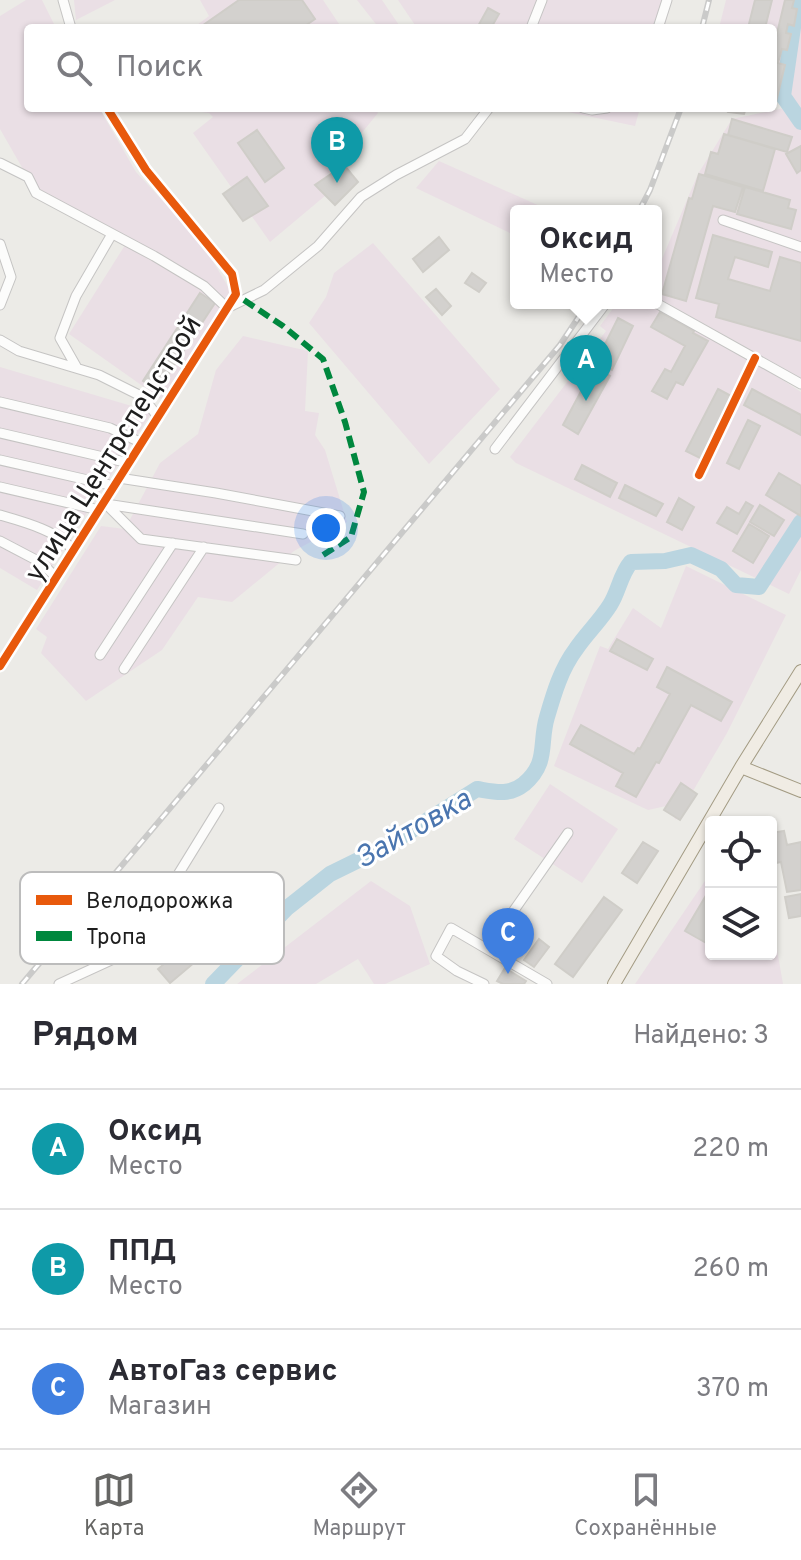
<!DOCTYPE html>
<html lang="ru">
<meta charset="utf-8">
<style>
body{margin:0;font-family:Overpass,sans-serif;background:#f2f2f3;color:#2b2b33}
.controls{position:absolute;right:24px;bottom:24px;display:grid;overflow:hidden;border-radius:8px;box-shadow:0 2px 6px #0004}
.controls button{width:72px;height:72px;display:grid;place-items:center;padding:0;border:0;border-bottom:2px solid #e1e1e2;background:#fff;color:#2b2b33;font:40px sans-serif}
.you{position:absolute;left:326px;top:528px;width:28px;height:28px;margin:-20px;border:6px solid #fff;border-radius:50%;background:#1a73e8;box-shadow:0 0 0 12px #1a73e833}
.badge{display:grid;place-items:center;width:52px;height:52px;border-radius:50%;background:#666664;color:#fff;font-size:26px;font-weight:700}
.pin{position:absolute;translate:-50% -66px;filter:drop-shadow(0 2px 4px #0008)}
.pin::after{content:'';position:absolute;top:42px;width:28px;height:24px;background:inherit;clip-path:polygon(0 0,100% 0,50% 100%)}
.popup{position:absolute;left:510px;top:205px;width:152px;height:104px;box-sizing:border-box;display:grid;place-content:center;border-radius:8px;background:#fff;filter:drop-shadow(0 2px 6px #0005);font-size:26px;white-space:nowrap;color:#7c7c81}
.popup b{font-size:30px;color:#2b2b33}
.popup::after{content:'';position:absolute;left:50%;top:100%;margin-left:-16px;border:16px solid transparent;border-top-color:#fff}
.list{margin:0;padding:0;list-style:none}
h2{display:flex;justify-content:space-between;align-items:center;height:104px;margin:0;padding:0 32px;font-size:34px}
h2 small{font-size:26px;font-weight:400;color:#7c7c81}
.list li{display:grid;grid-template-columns:52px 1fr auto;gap:24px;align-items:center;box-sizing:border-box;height:120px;padding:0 32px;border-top:2px solid #e1e1e2}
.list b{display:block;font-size:30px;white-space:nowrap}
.list p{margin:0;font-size:26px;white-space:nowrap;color:#7c7c81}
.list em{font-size:26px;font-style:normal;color:#7c7c81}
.icon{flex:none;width:44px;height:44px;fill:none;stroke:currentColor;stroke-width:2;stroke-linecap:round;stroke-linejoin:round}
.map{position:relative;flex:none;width:801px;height:984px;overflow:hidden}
.search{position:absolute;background:#fff;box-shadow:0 2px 6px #0004;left:24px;right:24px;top:24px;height:88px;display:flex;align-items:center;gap:20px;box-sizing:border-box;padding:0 28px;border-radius:8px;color:#7c7c81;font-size:30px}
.sheet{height:464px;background:#fff}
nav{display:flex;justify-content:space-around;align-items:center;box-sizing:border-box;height:112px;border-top:2px solid #e1e1e2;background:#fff;font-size:22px;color:#7c7c81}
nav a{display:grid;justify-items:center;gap:4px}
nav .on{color:#666664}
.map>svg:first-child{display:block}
.industrial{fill:#eadfe5}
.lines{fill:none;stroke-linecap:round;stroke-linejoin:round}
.river{stroke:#bad5e0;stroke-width:16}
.building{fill:#d3d1ce;stroke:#cfcdc8;stroke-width:2}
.minor-casing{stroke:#c5c4c3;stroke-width:11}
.major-casing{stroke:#a39b83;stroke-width:14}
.minor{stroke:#fcfcfb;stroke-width:9}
.major{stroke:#f0ece4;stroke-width:12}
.rail-casing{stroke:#cacac9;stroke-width:6}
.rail{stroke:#fff;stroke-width:3;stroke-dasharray:9;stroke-linecap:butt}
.quiet{stroke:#00873e;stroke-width:6;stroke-dasharray:12 6;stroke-linecap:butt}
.cycleway-casing{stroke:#fff;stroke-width:13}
.cycleway{stroke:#e8590c;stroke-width:8}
.labels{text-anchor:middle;stroke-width:6;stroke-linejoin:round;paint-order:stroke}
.street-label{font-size:28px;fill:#1e1e1e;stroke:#fff}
.water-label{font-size:30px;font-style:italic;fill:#4a75af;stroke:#fff}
.key{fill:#fff;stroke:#bcbcbc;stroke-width:2}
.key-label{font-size:22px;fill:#1e1e1e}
</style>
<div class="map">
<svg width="801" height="984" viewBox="0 0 801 984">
<rect width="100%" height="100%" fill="#ecebe7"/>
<path class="industrial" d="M26 0H42L56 28H28V108H99L136 172 202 243 230 290 228 300 161 399 69 334 127 242 35 190 0 129V16Z
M74 0H115L76 20Z
M200 0H323L339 24 334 28H193L209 16Z
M357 0H382L401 28H379Z
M398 0H672L664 28H417Z
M726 0H793L773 99V28H719Z
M801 22V378L656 297V273L698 174 732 119 784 108Z
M173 108H375L378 113 324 179 332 190 270 242 193 133 213 117 209 113Z
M549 108H640L635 126Z
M439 161 551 211H516V236L416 188Z
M373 243 500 389 429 464 309 323 326 297 334 273Z
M617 303H646L735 349 801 392V570L789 594 516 463 510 457 606 331 600 326Z
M243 336 308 351 305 411 319 413 315 435 325 450 347 522 294 551 232 602 198 597 162 650 86 701 41 653 47 637 36 629 101 526 125 529 160 463 198 434 216 370Z
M0 367 152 412 37 590 0 568Z
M686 566 786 615 727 733 676 820 666 806 648 810 554 766 600 646 608 649 633 608 661 628Z
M550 784 618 829 582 883 514 839Z
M711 872V954H771V915L783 984H635Z
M371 881 410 906 430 964 385 984H374L358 959 316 984H237Z"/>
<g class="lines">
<path class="river" d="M797 0 783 96 801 122
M213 984 287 908 330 874 385 847 477 789C495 792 509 796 524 784 549 763 539 743 547 717 554 693 561 669 576 649 586 634 600 621 610 605 619 591 620 575 631 562L665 561 691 555 721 569 736 585 759 587 801 522"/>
</g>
<path class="building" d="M239 0H302L315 19 302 28H199Z
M755 0H772L765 28H748Z
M785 0H794L792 8 797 9 794 26 788 24 786 33 791 34 787 50 782 49 778 63 785 65 775 106 773 105V50Z
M488 8 499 14 491 28H477Z
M729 108H746L744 114 728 112Z
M732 119 792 137 787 152 728 135Z
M257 130 284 168 265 182 238 143Z
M724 134 775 149 763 191 705 174 711 152 718 154Z
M801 146V170L797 173 786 154Z
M344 165 358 182 335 205 315 185Z
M699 174 743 187 735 212 713 206 686 301 662 294 689 198 692 199Z
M247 177 268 206 243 221 223 194Z
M745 187 790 200 788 208 796 210 791 229 737 214Z
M713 235 772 252 768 267 735 257 728 279 770 291 780 257 801 263V341L716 317 719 304 696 298Z
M439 237 449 250 423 272 413 259Z
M472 273 486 283 479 292 465 283Z
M436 289 451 306 442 315 426 297Z
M200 293 215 303 158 390 143 381Z
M660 312 694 331 693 333 708 341 683 385 676 382 667 399 652 391 665 369 671 372 685 346 651 327Z
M618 318 633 326 612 370 596 362Z
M594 367 610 376 578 434 563 425Z
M718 389 733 397 702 459 686 451Z
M752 389 801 415V435L744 405Z
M748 420 760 426 739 469 727 463Z
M582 465 617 483 610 497 575 479Z
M779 473 801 486V516L766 495Z
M625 485 663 504 656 516 619 498Z
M679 498 694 507 682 530 667 522Z
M746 502 753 506 737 534 717 523 727 507 739 514Z
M760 505 784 520 774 536 750 522Z
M749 524 769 536 753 563 733 551Z
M617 639 653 659 647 670 610 651Z
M667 667 732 702 721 721 691 705 659 763 656 762 636 797 616 786 623 773 570 744 581 725 634 754 638 748 640 749 670 694 657 687Z
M681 783 697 794 680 820 664 810Z
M784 831 787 845 801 842V890L787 892 781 862 771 864V833Z
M643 842 658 851 637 883 622 873Z
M711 887V939L708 944 685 931Z
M801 894V916L789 918 785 897Z
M604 897 622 910 573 977 555 964Z
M539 939 549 947 534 967 524 960Z
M189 943 201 957 170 983 158 969Z
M505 968 526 981 524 984H503L497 981Z"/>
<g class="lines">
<defs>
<path id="minor" d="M63 0 71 28
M531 28 542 0
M658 28 667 0
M583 108 592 110 607 108
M0 163 28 177 36 193 154 256 204 286 227 308 264 290 318 246 361 197 396 175 465 139 489 108
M723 220 801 247
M0 244 11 277 0 305
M656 303 801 384
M0 340 19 351 99 375 143 397 158 417
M77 368 60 338 76 296 112 234
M0 402 110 428 142 443
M0 433 129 463
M495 449 606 303
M0 460 114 486
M699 475 755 358
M119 478 216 493 340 516
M0 487 99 510
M106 504 303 534
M107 505 141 539 296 560
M0 515C21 521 62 532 73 551
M0 541 40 562 56 577
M100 655 173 543
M0 666 236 294 232 274 146 170 107 108
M124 669 204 547
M487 949 568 833
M59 984 131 951 219 808
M484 984 457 971 436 956 451 928 547 984"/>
<path id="major" d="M741 767 801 791
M614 984 741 767 801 671"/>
</defs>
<use href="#minor" class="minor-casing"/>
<use href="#major" class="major-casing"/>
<use href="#minor" class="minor"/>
<use href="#major" class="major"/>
<defs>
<path id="rail" d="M702 28 709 0
M639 211 650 190 681 108
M22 984 560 345 588 303"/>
</defs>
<use href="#rail" class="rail-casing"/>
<use href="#rail" class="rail"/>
<path class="quiet" d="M244 300 283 326 323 359 345 422 364 492 351 537 320 557"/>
<defs>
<path id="cycleway" d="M699 475 755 358
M0 666 236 294 232 274 146 170 107 108"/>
</defs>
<use href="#cycleway" class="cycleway-casing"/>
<use href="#cycleway" class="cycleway"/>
</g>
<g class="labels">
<g class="street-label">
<text transform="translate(112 448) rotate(-58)" y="10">улица Центрспецстрой</text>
</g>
<g class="water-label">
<text transform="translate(413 828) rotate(-30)" y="10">Зайтовка</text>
</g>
</g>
<rect x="20" y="872" width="264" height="92" rx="12" class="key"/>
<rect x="36" y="895" width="36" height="10" fill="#e8590c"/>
<rect x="36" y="931" width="36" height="10" fill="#00873e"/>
<g class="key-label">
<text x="86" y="908">Велодорожка</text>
<text x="86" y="944">Тропа</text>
</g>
</svg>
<div class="controls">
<button><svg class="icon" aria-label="locate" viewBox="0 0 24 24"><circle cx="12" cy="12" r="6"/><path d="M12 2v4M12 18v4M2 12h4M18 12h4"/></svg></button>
<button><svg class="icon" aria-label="layers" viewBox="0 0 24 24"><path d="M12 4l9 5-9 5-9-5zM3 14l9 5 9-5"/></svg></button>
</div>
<div class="you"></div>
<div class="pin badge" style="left:586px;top:401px;background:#0f9aa8">A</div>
<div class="popup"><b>Оксид</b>Место</div>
<div class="pin badge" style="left:337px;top:183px;background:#0f9aa8">B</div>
<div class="pin badge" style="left:508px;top:974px;background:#3f7fe0">C</div>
<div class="search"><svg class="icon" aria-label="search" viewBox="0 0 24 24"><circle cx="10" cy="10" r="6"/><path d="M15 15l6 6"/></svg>Поиск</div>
</div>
<section class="sheet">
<h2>Рядом<small>Найдено: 3</small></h2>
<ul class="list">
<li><span class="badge" style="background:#0f9aa8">A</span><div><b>Оксид</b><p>Место</p></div><em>220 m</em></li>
<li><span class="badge" style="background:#0f9aa8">B</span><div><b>ППД</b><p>Место</p></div><em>260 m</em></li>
<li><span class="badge" style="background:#3f7fe0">C</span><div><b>АвтоГаз сервис</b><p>Магазин</p></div><em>370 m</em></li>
</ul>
</section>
<nav>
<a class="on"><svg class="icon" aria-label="map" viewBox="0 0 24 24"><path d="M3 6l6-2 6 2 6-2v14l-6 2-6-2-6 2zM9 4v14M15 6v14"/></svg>Карта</a>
<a><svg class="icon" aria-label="directions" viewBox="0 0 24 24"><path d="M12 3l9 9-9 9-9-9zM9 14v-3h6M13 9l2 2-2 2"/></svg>Маршрут</a>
<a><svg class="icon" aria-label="saved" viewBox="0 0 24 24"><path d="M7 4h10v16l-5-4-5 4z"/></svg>Сохранённые</a>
</nav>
